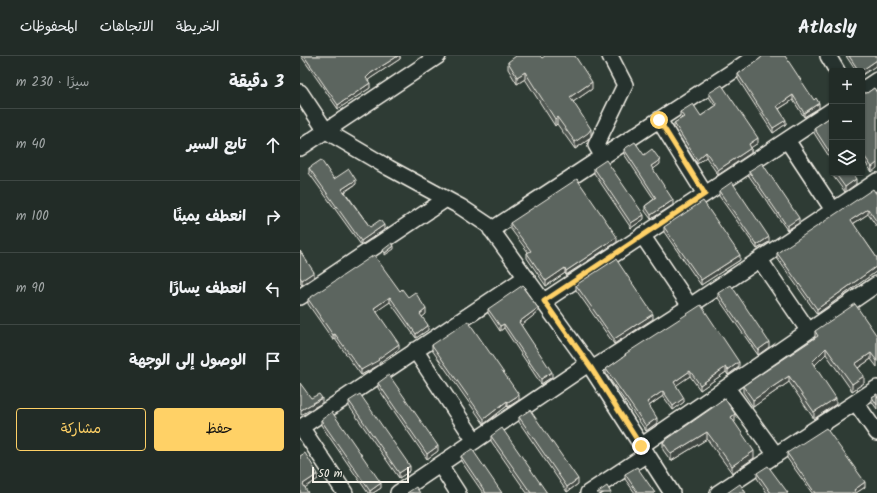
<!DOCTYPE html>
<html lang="ar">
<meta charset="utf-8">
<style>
body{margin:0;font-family:Kalam,"Playpen Sans Arabic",sans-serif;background:#2e3833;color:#f1f3f6;direction:rtl}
.controls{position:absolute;right:12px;top:12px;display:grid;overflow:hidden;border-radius:4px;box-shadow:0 1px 3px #0004}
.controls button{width:36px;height:36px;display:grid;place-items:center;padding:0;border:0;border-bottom:1px solid #3f4844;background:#222c27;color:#f1f3f6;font:20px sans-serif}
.scale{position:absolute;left:12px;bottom:10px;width:97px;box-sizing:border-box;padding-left:4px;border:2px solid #f4f1e8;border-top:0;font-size:11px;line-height:14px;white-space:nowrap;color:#f4f1e8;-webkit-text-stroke:3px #26332d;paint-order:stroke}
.stop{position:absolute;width:12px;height:12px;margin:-9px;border:3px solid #ffd166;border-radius:50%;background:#fff}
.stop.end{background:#ffd166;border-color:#fff;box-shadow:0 1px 4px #0008}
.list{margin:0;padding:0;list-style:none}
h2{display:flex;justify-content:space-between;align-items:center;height:52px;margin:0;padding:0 16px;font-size:17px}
h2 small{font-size:13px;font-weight:400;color:#a2a7a7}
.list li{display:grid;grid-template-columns:26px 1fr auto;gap:12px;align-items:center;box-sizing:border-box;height:72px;padding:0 16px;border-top:1px solid #3f4844}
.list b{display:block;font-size:15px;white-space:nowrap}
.list em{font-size:13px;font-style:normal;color:#a2a7a7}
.actions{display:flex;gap:8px;padding:12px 16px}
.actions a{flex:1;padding:9px 0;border:1px solid #ffd166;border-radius:4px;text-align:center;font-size:14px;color:#ffd166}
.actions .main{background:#ffd166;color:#111}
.icon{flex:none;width:22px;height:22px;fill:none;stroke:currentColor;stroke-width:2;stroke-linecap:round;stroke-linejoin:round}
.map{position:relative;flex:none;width:577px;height:437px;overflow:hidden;direction:ltr}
header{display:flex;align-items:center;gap:24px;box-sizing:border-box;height:56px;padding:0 20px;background:#222c27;border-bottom:1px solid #3f4844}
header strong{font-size:19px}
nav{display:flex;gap:22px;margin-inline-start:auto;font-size:14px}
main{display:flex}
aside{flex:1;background:#222c27}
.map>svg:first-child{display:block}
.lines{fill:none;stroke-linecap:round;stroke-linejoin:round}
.minor-casing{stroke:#f4f1e8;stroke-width:18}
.minor{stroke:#26332d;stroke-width:15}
.wall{fill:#4f5751;stroke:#f4f1e8}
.shaded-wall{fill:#404742;stroke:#f4f1e8}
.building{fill:#5c655e;stroke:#f4f1e8}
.route{stroke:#ffd166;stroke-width:5}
</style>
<header>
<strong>Atlasly</strong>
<nav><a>الخريطة</a><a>الاتجاهات</a><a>المحفوظات</a></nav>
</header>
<main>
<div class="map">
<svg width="577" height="437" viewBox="0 0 577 437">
<rect width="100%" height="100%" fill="#2e3b34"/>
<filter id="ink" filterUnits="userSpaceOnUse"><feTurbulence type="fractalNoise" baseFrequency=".025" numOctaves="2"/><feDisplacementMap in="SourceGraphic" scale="8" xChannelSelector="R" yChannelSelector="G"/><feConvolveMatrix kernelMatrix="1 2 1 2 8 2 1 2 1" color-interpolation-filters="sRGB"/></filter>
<g filter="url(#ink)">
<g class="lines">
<defs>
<path id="minor" d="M528 0 537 15
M562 34 577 24
M0 36 26 75 89 112 161 151 188 169 292 313 372 437
M359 64 405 138
M487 84 533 154
M0 92 138 0
M303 101 296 89 325 29 310 0
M191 174 456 0
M342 179 390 250
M460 204 508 274
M0 241 146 143
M244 245 532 54
M115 294 175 385
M292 313 390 250 577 125
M427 332 476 399
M556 347 577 377
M1 371 45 437
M0 372 226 221
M341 390 577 228
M140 409 158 437
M98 437 288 308
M288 437 347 398
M418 437 577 332"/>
</defs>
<use href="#minor" class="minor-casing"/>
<use href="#minor" class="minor"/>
</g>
<path class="wall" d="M1 0H100V3L71 22 68 25 70 32 38 53Z
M546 0H577V9L562 19V15H556Z
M242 2 292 33 273 46 291 80 288 84 275 93 257 68 255 70 225 23 217 28 208 13V6Z
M461 2 519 52 504 61 493 44 479 53 486 68 473 77 438 23V18Z
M574 32 572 116 562 102V37H567Z
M409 37 458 87 451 91V97L418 119 406 101 397 108 374 72V67L382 62 380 60V56L401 60 415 50 409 41Z
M532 60V105L514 77V72Z
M324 93 344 99 360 108 353 113 373 149 351 163 345 155V150L354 143 324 98Z
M9 112 34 123 56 128 45 136 70 171 84 174 61 189 9 117Z
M294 112 344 163 331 172 294 117Z
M449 115 499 167 487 174 449 120Z
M533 117H552L556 128 545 136 533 120Z
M419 135 469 186 457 193 419 140Z
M577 139V171L568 158 553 168 577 202V215L517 258 477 202V197Z
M210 167 317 186 266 219 265 217 246 230 227 202V197L228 196 210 172Z
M364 171 440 204 401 229 364 176Z
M0 195 14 221 2 229 0 226Z
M276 229 353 263 314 288 276 234Z
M100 235 126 258 122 261 128 274 116 282 90 246 76 255 99 293 79 307V309L61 319 35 283 33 284 8 248V243Z
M226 236 238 256 221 269 252 321 241 328 204 272 200 275 188 257V253Z
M418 237 469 291 458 299 418 242Z
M515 275 577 280V311L571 303 558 312 564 327 552 335 526 298 514 309 536 348 514 363 489 326 453 351 443 336V330L515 282Z
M132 289 219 344 208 351 207 350 184 368 132 294Z
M325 298 439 311 428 319 426 316 400 334 390 320 376 329 384 346 373 354 363 340 349 350 357 367 346 375 306 318V313L325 300Z
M78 327 138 395 127 403 78 332Z
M577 338V353L572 346V341Z
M49 345 110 415 99 422 49 350Z
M219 361 278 428 267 436 219 366Z
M21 364 81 432 73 437H68L21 369Z
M434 366 454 402 432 417 407 383 371 405 363 394V386L435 366Z
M191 380 247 437H227L191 385Z
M487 397 565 431 556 437H512L487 402Z
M161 400 202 437H183L161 405Z
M457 417 488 437H467L457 422Z
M325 418 355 437H335L325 423Z"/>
<path class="shaded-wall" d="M98 0H100V3L71 22 66 26V22L71 17Z
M577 4V9L562 19V15H561Z
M225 16V23L217 28V21Z
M292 26V33L270 48V41Z
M70 27V32L38 53V49Z
M493 39V44L477 54V50Z
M519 47V52L504 61V57Z
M257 61V68L255 70V63Z
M486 64V68L473 77V72Z
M291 73V80L288 84 275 93V86Z
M458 82V87L449 93V88Z
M451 92V97L418 119V114Z
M406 96V101L397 108V104Z
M360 104V108L351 115V110Z
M577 107V112L572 116V111Z
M556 123V128L545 136V131Z
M56 124V128L42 137V133Z
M373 144V149L351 163V159Z
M568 153V158L551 169V164Z
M344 159V163L331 172V167Z
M499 162V167L487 174V170Z
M84 169V174L61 189V185Z
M317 181V186L266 219V215Z
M469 181V186L457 193V189Z
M94 190V193L85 199V197Z
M440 199V204L401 229V224Z
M577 210V215L517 258V253Z
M265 212V217L246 230V225Z
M14 216V221L2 229V224Z
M90 241V246L74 257V252Z
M238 252V256L219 271V266Z
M126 253V258L120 263V258Z
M353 258V263L314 288V283Z
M204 268V272L200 275V270Z
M128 269V274L116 282V278Z
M35 278V283L33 284V279Z
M469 286V291L458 299V294Z
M99 288V293L79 307V309L61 319V314Z
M526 292V298L512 312V306Z
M571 297V303L555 314V308Z
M439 306V311L428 319V314Z
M426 311V316L400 334V329Z
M390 315V320L374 331V326Z
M252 316V321L241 328V323Z
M489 320V326L453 351V344Z
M564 320V327L552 335V328Z
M363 335V340L347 351V346Z
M219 339V344L208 351V346Z
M22 342V347L1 359V354Z
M384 342V346L373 354V350Z
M536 342V348L514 363V356Z
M207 345V350L184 368V363Z
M435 358V366L431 368V361Z
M357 362V367L346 375V370Z
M407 376V383L371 405V398Z
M138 390V395L127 403V398Z
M454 395V402L432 417V410Z
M110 410V415L99 422V417Z
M18 418V423L3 433V428Z
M278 423V428L267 436V431Z
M565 426V431L556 437H554V434Z
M81 427V432L73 437H70V435Z"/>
<path class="building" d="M4 0H98L71 17 66 22 70 27 38 49Z
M216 0H240L242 2 245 0H275L292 26 270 41 291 73 288 77 275 86 257 61 255 63 225 16 217 21 208 6Z
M462 0H485L514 44 516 42 519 47 504 57 493 39 477 50 486 64 473 72 438 18 461 2Z
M549 0H577V4L561 15H559Z
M422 29 458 82 449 88 451 92 418 114 406 96 397 104 374 67 384 61 380 56 393 48 401 60 417 49 409 37Z
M574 32 577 37V107L572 111 562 97V37H567Z
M532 60V100L514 72Z
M335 86 344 99 352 93 360 104 351 110 373 144 351 159 345 150 356 142 324 93Z
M21 104 34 123 49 113 56 124 42 133 70 171 80 164 84 169 61 185 9 112Z
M306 104 344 159 331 167 294 112Z
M462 107 499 162 487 170 449 115Z
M535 117H552L556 123 545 131Z
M277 123 317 181 266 215 265 212 246 225 227 197 231 195 210 167Z
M432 126 469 181 457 189 419 135Z
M573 133 577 139V166L568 153 551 164 577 202V210L517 253 477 197Z
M403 145 440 199 401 224 364 171Z
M92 187 94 190 85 197 83 194Z
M0 195 14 216 2 224 0 221Z
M74 199 100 235 102 233 108 241 115 236 126 253 120 258 128 269 116 278 90 241 74 252 99 288 78 303 79 304 61 314 35 278 33 279 8 243Z
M316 203 353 258 314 283 276 229Z
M223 229 226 232 224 233 238 252 219 266 252 316 241 323 204 268 200 270 188 253Z
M431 229 469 286 458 294 418 237Z
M555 248 577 280V305L571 297 555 308 564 320 552 328 526 292 512 306 536 342 514 356 489 320 453 344 443 330 518 280 515 275Z
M401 249 439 306 428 314 426 311 400 329 390 315 374 326 384 342 373 350 363 335 347 346 357 362 346 370 306 313 326 299 325 298Z
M168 265 219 339 208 346 207 345 184 363 132 289Z
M89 319 138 390 127 398 78 327Z
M0 327 11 342 19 338 22 342 1 354 0 353Z
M60 338 110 410 99 417 49 345Z
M577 338V349L572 341Z
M425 343 435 358 431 361 454 395 432 410 407 376 371 398 363 386Z
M230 354 278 423 267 431 219 361Z
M32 356 81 427 70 435 21 364Z
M202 372 247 437H231L191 380Z
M526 372 565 426 554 434 556 437H515L487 397Z
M172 393 202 437H186L161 400Z
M5 397 18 418 3 428 8 437H0V400Z
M468 410 488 437H471L457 417Z
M337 411 355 437H338L325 418Z
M440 428 446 437H427Z
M307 430 311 437H297Z
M116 431 120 437H107Z"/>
</g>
<g class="lines" filter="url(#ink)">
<path class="route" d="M341 390 292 313 244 245 405 138 359 64"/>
</g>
</svg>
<div class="controls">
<button>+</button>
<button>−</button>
<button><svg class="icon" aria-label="layers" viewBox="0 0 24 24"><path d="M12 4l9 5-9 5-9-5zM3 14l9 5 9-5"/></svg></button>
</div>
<div class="scale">50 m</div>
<div class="stop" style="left:359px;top:64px"></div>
<div class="stop end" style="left:341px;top:390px"></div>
</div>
<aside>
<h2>3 دقيقة<small>سيرًا · 230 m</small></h2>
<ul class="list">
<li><svg class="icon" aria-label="ahead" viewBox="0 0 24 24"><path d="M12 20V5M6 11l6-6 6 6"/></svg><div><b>تابع السير</b></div><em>40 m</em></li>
<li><svg class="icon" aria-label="right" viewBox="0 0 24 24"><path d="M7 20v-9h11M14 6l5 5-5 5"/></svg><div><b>انعطف يمينًا</b></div><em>100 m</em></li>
<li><svg class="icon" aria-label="left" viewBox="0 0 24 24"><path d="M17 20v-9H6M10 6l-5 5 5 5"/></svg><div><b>انعطف يسارًا</b></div><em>90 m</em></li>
<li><svg class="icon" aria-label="arrive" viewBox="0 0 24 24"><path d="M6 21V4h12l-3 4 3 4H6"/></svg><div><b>الوصول إلى الوجهة</b></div></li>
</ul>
<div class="actions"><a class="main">حفظ</a><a>مشاركة</a></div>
</aside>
</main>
